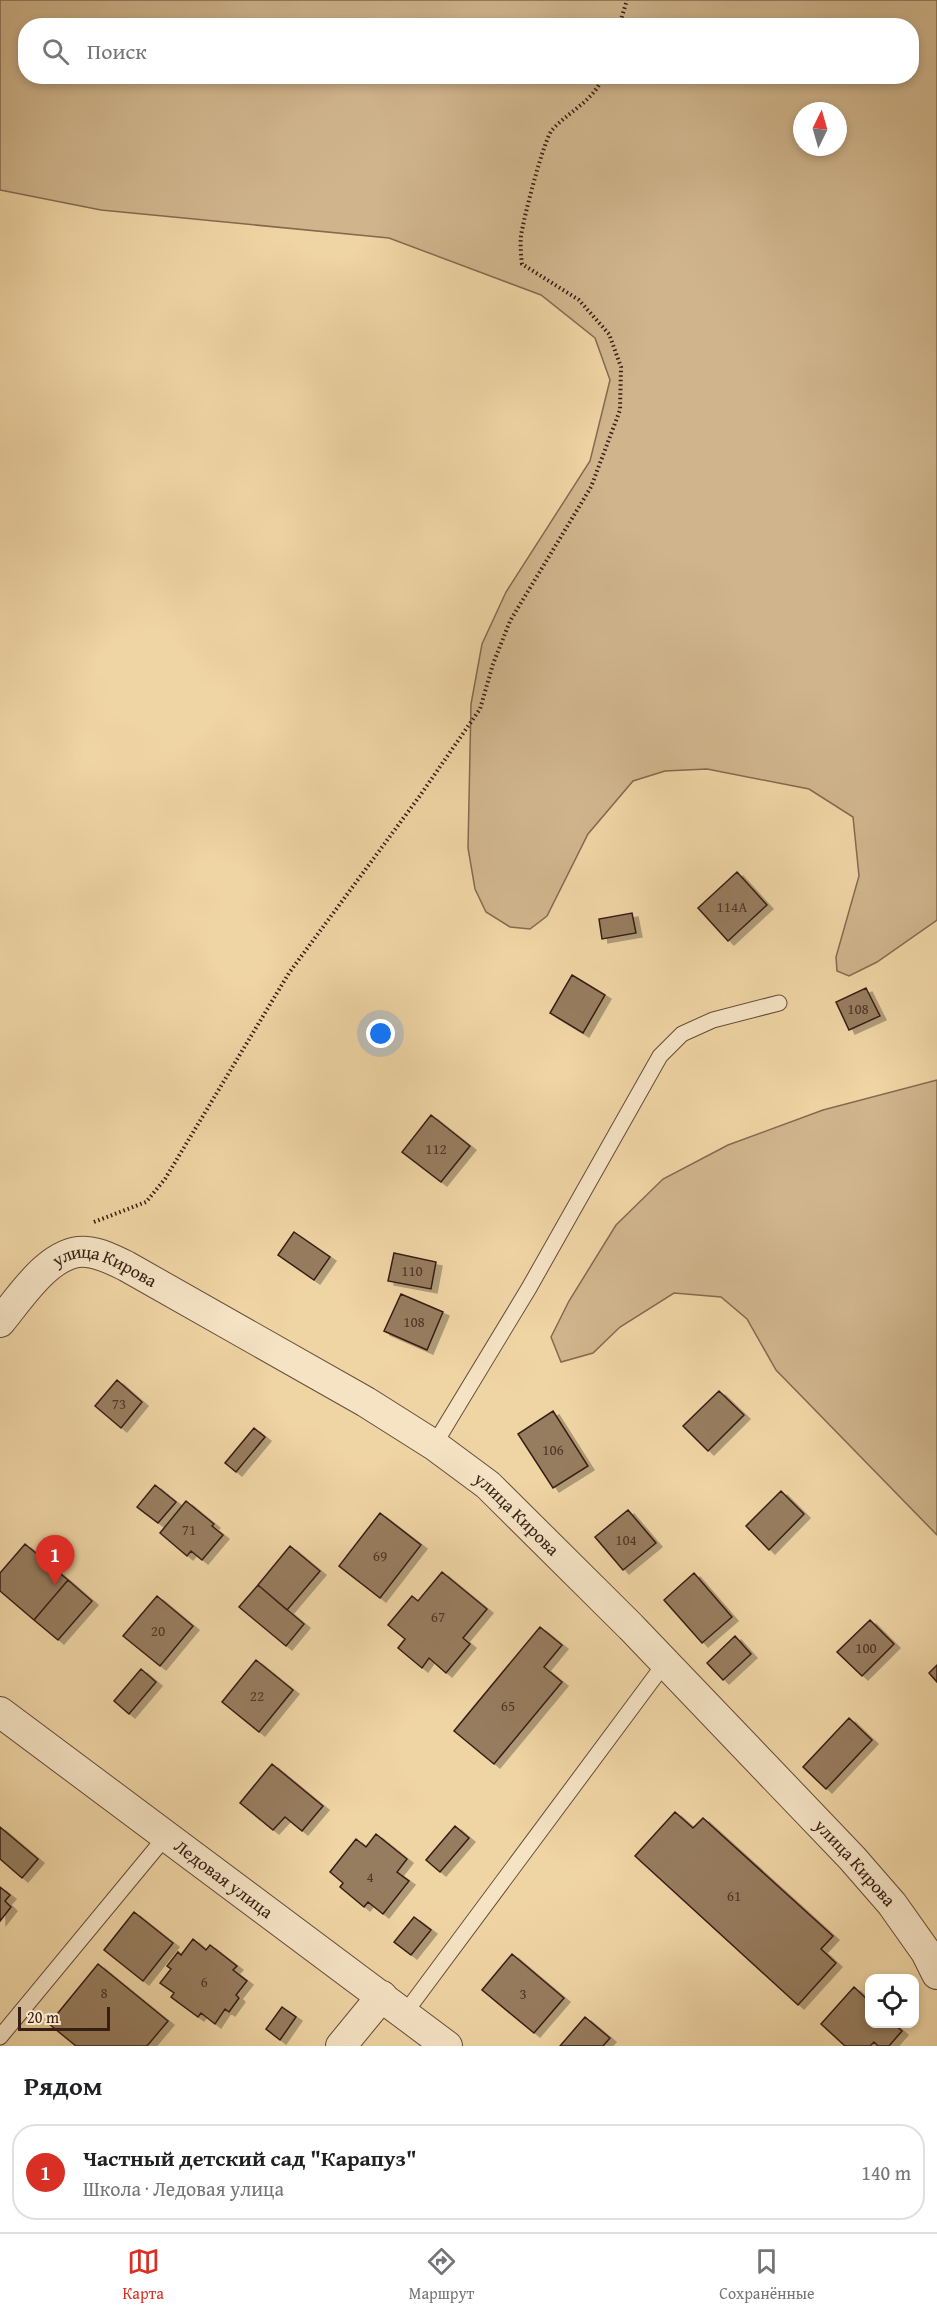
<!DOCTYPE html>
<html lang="ru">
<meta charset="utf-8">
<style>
body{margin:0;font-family:"Gentium Book Plus",serif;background:#f6f6f6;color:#202124}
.controls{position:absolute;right:18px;bottom:18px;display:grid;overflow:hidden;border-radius:12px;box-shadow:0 3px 9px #0003}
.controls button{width:54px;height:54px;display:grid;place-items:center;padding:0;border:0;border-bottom:2px solid #e0e0e0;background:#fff;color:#202124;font:30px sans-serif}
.compass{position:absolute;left:793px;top:102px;width:54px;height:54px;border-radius:50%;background:#fff;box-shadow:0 3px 9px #0003;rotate:5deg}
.scale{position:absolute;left:18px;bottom:15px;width:92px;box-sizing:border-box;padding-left:6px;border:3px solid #371e14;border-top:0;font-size:16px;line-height:21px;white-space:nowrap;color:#371e14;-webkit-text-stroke:4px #f5e3c4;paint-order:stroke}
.you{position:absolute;left:381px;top:1034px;width:21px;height:21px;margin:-15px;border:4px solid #fff;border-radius:50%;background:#1a73e8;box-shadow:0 0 0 9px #1a73e833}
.badge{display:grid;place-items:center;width:39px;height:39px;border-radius:50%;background:#d93025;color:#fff;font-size:20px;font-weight:700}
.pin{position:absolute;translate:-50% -50px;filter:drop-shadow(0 2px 3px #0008)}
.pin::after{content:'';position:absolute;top:32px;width:21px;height:18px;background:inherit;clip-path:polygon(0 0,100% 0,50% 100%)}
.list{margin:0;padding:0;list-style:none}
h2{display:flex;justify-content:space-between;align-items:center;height:78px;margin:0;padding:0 24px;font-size:26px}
h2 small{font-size:20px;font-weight:400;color:#757577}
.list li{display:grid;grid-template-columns:39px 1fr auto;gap:18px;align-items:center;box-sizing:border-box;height:96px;margin:0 12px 12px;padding:0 12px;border:2px solid #e0e0e0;border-radius:24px}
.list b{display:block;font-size:22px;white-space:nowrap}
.list p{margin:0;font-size:20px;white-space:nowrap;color:#757577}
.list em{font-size:20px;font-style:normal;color:#757577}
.icon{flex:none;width:33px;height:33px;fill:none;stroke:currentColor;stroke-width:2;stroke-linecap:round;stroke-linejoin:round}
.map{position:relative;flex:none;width:937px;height:2046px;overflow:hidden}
.search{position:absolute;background:#fff;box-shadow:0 3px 9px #0003;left:18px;right:18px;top:18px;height:66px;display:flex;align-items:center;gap:15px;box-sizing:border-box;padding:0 21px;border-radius:24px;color:#757577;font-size:22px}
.sheet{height:186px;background:#fff}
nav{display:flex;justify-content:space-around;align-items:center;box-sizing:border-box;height:84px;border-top:2px solid #e0e0e0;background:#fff;font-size:16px;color:#757577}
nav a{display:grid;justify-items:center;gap:3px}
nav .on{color:#d93025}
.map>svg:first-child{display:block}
.green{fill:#d0b58c;stroke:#846a50;stroke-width:1.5;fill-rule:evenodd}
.building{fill:#977d5f;stroke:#371e14;stroke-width:1.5;filter:url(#shadow)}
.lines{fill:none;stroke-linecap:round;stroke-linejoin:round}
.lane-casing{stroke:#654c38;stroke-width:17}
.street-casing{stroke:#654c38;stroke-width:32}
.path{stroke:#371e14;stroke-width:4;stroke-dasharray:1.5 3;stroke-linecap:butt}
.lane{stroke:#f5e3c4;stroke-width:15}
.street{stroke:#f5e3c4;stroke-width:30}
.labels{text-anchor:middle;stroke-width:5;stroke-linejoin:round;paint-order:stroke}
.number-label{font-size:15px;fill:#4f3627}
.street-label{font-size:18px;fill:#371e14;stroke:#f5e3c4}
</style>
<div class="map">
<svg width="937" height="2046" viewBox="0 0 937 2046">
<defs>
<filter id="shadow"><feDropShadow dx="6" dy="4" stdDeviation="0" flood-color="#0004"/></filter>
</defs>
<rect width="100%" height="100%" fill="#efd4a4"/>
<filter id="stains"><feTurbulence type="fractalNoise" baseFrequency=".00333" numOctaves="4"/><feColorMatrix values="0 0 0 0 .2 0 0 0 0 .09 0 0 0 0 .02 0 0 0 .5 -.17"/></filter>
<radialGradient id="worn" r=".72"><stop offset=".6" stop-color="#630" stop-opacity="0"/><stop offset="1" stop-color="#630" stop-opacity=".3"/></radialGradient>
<path class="green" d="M0 0H937V920L877 962 849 976 837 971 836 957 859 876 853 817 809 789 707 769 665 771 633 781 588 834 547 916 530 929 510 927 486 912 475 889 468 848 471 704 482 644 506 592 590 461 610 380 595 338 541 295 389 238 101 210 0 190ZM26 26H912V76H26ZM802 111H838V147H802Z
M937 1080V1535L776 1370 747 1319 721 1297 674 1293 620 1327 593 1353 561 1362 551 1337 569 1301 616 1225 663 1179 728 1145 823 1110Z"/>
<path class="building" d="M737 872 767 905 728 941 698 908Z
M632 913 636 933 602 939 599 919Z
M572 975 605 995 583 1033 550 1013Z
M866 988 880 1016 849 1030 836 1002Z
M431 1115 470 1146 441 1182 402 1152Z
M294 1232 330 1257 314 1280 278 1255Z
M394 1253 436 1262 431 1289 388 1281Z
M401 1294 443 1312 427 1350 384 1331Z
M117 1380 142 1402 121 1428 95 1406Z
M719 1391 744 1415 708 1451 683 1426Z
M553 1411 588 1466 553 1488 518 1434Z
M254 1428 265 1437 236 1472 225 1463Z
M155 1485 176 1502 158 1523 137 1507Z
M781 1491 804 1514 769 1550 746 1526Z
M186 1501 214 1524 212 1526 223 1535 202 1560 191 1551 187 1556 160 1533Z
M628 1510 656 1543 623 1570 595 1537Z
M380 1513 421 1545 380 1598 339 1566Z
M25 1544 68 1580 34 1620 0 1591V1573Z
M290 1546 320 1571 287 1610 258 1585Z
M442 1572 487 1609 463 1638 470 1644 446 1673 429 1658 422 1668 398 1648 405 1639 388 1625 412 1596 418 1601Z
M694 1573 732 1617 702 1643 664 1600Z
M68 1580 92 1601 58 1640 34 1620Z
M258 1585 304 1624 286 1646 239 1607Z
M157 1596 193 1626 160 1666 123 1636Z
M870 1620 894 1644 862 1676 837 1652Z
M540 1627 562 1645 544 1667 562 1682 494 1764 454 1731Z
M735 1636 751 1654 723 1680 707 1663Z
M256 1660 293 1690 259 1732 222 1702Z
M937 1665V1682L929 1673Z
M141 1669 156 1682 129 1714 114 1701Z
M849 1718 872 1740 826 1789 803 1767Z
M272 1764 323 1806 302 1831 285 1817 273 1830 240 1803Z
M675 1812 693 1828 703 1818 833 1936 821 1949 836 1963 798 2005 635 1856Z
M455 1826 469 1838 440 1872 426 1860Z
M0 1827 38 1859 22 1878 0 1859Z
M376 1834 407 1859 397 1872 409 1881 383 1914 368 1902 364 1907 340 1887 343 1883 330 1872 356 1839 366 1847Z
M0 1887 10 1895 5 1901 11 1907 0 1921Z
M134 1912 173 1943 143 1981 104 1950Z
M414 1917 431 1930 411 1955 394 1942Z
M193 1939 206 1950 210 1945 237 1966 233 1970 247 1981 236 1995 239 1998 229 2012 225 2009 215 2024 201 2013 198 2017 171 1997 174 1993 160 1983 171 1969 167 1966 178 1952 181 1955Z
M512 1954 564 1998 534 2033 482 1990Z
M98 1964 168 2021 147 2046H76L49 2024Z
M854 1987 870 2002V2024H894L902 2031 889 2046H878L874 2042 870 2046H845L821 2024Z
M282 2007 296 2017 280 2040 266 2029Z
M585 2017 610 2038 603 2046H560Z"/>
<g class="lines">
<defs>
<path id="lane" d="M434 1445 529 1288 660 1056 682 1034 713 1020 779 1003
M405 2013 665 1663
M0 2037 167 1835"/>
<g id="street">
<path id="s1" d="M0 1322C20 1298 51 1248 87 1252 100 1253 114 1260 126 1266L366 1402 434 1445 488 1485 631 1627 852 1858 892 1904 926 1952 937 1974"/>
<path id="s2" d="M0 1712 447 2046"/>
<path d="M341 2046 382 1996"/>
</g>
</defs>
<use href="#lane" class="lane-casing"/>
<use href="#street" class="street-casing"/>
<path class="path" d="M619 26 627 0
M94 1222 146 1202 165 1179 289 973 419 797 480 709 493 664 510 621 591 487 620 410 621 367 609 334 579 300 522 264C521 255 520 245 521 236 523 220 544 139 552 130 568 112 595 100 603 76"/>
<use href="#lane" class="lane"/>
<use href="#street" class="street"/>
</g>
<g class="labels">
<g class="number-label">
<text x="732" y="912">114А</text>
<text x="858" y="1014">108</text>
<text x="436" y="1154">112</text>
<text x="412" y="1276">110</text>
<text x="414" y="1327">108</text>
<text x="119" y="1409">73</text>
<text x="553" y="1455">106</text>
<text x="189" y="1535">71</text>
<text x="626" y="1545">104</text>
<text x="380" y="1561">69</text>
<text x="438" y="1622">67</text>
<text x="158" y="1636">20</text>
<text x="866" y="1653">100</text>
<text x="257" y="1701">22</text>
<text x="508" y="1711">65</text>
<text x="370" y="1882">4</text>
<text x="734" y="1901">61</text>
<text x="204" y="1987">6</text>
<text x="104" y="1998">8</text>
<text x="523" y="1999">3</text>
</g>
<g class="street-label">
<text dy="6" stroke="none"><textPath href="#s1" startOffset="136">улица Кирова</textPath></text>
<text dy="6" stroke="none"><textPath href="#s1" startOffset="622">улица Кирова</textPath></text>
<text dy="6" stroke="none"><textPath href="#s1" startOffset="1108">улица Кирова</textPath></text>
<text dy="6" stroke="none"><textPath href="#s2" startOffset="279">Ледовая улица</textPath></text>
</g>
</g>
<rect width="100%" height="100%" filter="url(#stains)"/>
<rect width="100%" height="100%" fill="url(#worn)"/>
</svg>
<div class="controls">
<button><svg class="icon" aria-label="locate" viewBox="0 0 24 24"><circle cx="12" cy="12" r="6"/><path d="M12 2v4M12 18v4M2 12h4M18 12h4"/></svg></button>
</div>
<svg class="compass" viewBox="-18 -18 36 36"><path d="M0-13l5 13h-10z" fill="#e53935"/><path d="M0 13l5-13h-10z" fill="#757577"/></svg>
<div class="scale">20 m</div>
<div class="you"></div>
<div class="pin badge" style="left:55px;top:1585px">1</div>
<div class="search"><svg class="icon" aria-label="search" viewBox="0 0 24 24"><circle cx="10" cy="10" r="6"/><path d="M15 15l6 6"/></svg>Поиск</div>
</div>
<section class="sheet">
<h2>Рядом<small></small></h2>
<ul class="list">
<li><span class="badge">1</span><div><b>Частный детский сад &quot;Карапуз&quot;</b><p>Школа · Ледовая улица</p></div><em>140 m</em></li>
</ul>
</section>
<nav>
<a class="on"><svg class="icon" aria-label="map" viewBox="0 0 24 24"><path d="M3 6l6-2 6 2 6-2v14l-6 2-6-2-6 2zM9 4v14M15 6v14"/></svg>Карта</a>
<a><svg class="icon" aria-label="directions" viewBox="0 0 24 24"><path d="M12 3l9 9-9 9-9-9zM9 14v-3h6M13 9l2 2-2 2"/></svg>Маршрут</a>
<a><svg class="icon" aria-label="saved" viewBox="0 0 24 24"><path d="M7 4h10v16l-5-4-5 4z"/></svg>Сохранённые</a>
</nav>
